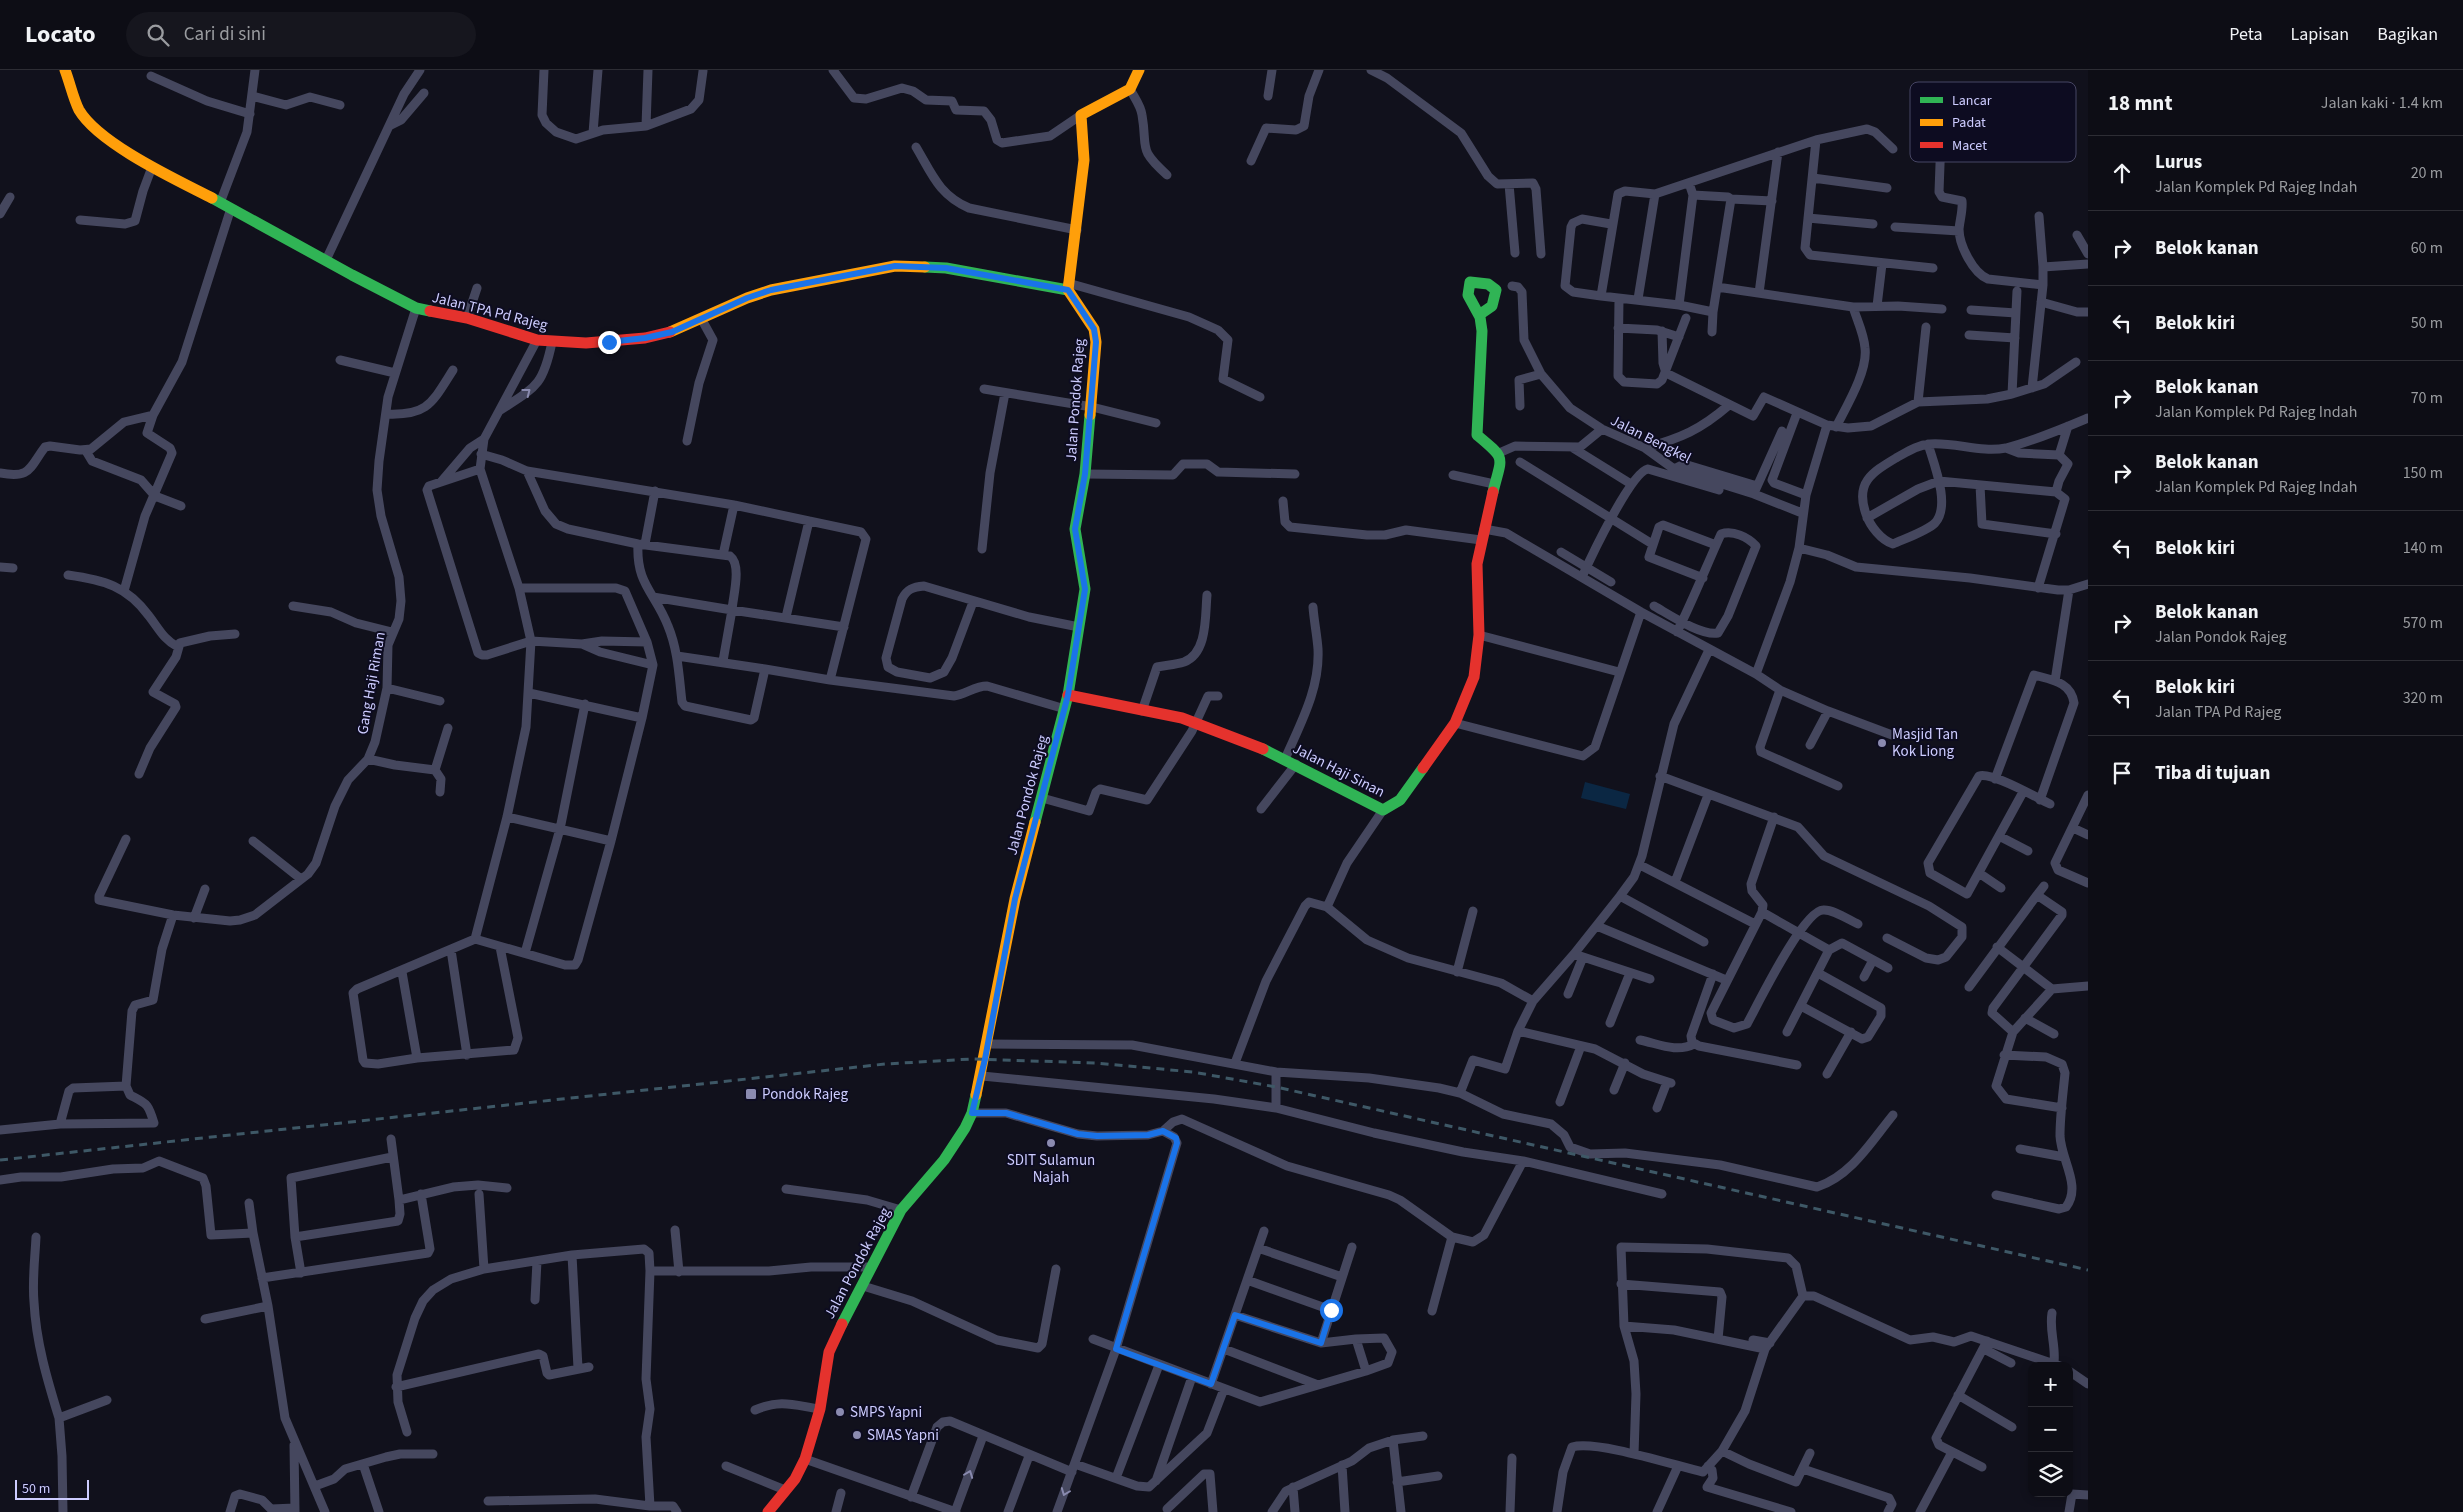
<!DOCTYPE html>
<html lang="id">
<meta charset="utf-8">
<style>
body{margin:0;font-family:"Source Sans 3",sans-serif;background:#16161e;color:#f1f3f6}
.controls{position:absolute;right:15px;bottom:15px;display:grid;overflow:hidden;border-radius:10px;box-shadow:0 2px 8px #0003}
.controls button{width:45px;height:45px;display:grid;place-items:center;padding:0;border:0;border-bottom:1px solid #2d2d34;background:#0d0d15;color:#f1f3f6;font:25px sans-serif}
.scale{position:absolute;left:15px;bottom:12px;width:74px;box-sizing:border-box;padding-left:5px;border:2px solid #cdccff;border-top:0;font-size:14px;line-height:18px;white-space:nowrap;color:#cdccff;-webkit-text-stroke:4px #0d0c21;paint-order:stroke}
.stop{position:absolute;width:15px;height:15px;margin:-11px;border:4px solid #1a73e8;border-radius:50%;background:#fff}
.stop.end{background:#1a73e8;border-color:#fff;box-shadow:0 1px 5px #0008}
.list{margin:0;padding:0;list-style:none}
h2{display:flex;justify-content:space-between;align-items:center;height:65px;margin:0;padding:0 20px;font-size:21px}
h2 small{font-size:16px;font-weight:400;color:#9a9ca0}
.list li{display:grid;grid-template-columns:32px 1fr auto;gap:15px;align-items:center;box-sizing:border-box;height:75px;padding:0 20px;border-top:1px solid #2d2d34}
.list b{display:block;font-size:19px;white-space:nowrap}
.list p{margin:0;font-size:16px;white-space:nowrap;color:#9a9ca0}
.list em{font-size:16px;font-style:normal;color:#9a9ca0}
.icon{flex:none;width:28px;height:28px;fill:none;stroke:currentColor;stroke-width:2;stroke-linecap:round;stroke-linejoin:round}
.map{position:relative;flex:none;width:2088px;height:1442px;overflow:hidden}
header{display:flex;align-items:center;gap:30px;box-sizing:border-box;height:70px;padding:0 25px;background:#0d0d15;border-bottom:1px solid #2d2d34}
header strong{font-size:24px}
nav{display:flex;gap:28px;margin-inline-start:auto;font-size:18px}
.search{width:350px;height:45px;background:#16161e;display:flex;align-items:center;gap:12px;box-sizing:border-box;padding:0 18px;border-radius:28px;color:#9a9ca0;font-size:19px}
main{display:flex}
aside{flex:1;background:#0d0d15}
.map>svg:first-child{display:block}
.water{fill:#0b2743}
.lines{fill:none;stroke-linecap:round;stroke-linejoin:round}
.street{stroke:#45475e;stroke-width:9}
.fast{stroke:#30b455;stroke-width:11}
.slow{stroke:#ff9f0a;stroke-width:11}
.jam{stroke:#e5322d;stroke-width:11}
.rail{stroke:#3e5866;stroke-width:3;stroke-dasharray:8 6;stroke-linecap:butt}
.oneway{stroke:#898aae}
.route{stroke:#1a73e8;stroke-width:6}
.poi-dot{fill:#8b8bb0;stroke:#0d0c21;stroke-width:2}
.labels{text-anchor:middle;stroke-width:4;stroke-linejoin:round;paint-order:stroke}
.street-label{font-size:15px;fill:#cdccff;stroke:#0d0c21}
.poi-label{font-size:15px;fill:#cdccff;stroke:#0d0c21;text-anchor:start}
.key{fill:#0d0c21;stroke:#474664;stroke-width:1}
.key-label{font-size:14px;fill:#cdccff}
</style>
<header>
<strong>Locato</strong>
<div class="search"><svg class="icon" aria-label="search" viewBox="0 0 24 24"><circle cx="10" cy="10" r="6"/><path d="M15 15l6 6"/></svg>Cari di sini</div>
<nav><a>Peta</a><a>Lapisan</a><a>Bagikan</a></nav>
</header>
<main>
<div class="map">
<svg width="2088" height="1442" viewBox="0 0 2088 1442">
<rect width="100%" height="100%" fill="#11111c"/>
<path class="water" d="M1585 712 1630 724 1626 739 1581 728Z"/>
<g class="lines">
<path class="street" d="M544 0 542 45 546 53 556 62 576 69 603 60 646 56 691 39 699 30 703 1
M833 0 854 28 866 29 902 18 913 21 926 30 952 31 956 40 984 41 991 50 997 70 1002 73 1050 66 1081 45
M1371 0 1387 8 1461 63 1488 106 1497 114 1533 113 1536 119 1541 184
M151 6 207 31 250 44
M1130 19C1134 27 1141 36 1142 45 1148 79 1137 78 1167 105
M252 26 286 35 310 27 340 35
M1268 26 1272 0
M389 56 401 50 424 23
M646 56 648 0
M593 63 598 0
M1941 67 1939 122 1942 127 1962 131C1963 140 1960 149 1959 159 1959 175 1973 203 1988 209L2043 215 2032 318
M1816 70 1805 178 1810 185 1933 198
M916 77C932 104 939 125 969 138L1077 160
M1251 91 1266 58 1296 60 1304 56 1309 26 1319 0
M1813 108 1887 118
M1689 113 1693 125 1679 235 1713 242 1731 129 1728 127 1693 125
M1509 114 1515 183
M1731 129 1772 131
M220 133 247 62 255 0
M0 144 10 127
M2039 146 2043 197
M1808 148 1873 154
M80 150 125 154 135 151 143 121 152 97
M1895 157 1959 161
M2077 165 2088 184
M326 190 404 24 420 0
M1068 213 1189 247 1218 260 1228 270 1223 309 1260 327
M2043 215V197L2088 194
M1512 216 1518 217 1522 222 1524 270 1541 304 1570 338 1602 359 1645 378 1674 399 1754 424 1802 443
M1717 217 1853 237 1898 236 1942 239
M1759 223 1778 82
M1601 226 1573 222 1565 216 1571 157 1573 153 1582 149 1611 154
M1619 229 1618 306 1624 312 1657 314 1662 310 1686 248
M1638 229 1655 124
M2041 232 2077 242H2088
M1679 235 1601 226 1618 124 1625 121 1655 124 1816 70 1867 59 1875 62 1893 79
M1877 236 1882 194
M1971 240 2016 243
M467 248 477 218
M1618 258 1657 260 1679 267
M1662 261 1663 293 1666 303 1753 346 1764 327 1827 355
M1712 262 1713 242
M1969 265 2015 268
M340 290 395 303
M984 319 1092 337 1156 353
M2012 324 2017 221
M1918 332 1926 257
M1520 336 1519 310 1541 304
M499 341C536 317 543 316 552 272
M1797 343 1772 410 1774 413 1806 425
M386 344C428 346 432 333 453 300
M1836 357C1846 337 1868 301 1865 278 1864 264 1857 250 1853 237
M687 371 699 313 713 270 702 250
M1928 374C1934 394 1951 436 1935 453 1927 461 1904 469 1893 474 1881 470 1870 456 1866 444 1855 413 1871 403 1896 388 1907 382 1917 375 1930 374 1955 372 1981 383 2006 378 2034 371 2062 359 2088 348
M1573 378 1631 414
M1645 378C1681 368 1700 360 1729 335
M2006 378 2019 383 2059 385
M86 381 92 391 141 410 155 426 181 436
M1499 383 1515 376 1580 377 1602 359
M481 384 502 390 527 401 734 435 861 462 866 469 830 610 765 599 754 648 751 650 685 636 682 632C679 606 678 580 668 556 655 522 636 515 638 474
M1520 392 1649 472
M480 399 429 416 427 420 478 583 482 585H487L531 571 582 574 602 571 647 572
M1674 399 1684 394 1757 416
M527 401 545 441 556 454 568 459 638 474 730 486C742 495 733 526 732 540L844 557
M0 403C31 409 29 398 45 377L50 376 80 380 91 379 124 352 153 345 182 292 231 138
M1085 404 1173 405 1183 394H1207L1218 402 1295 404
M1453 405 1494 414
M441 412 470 378 484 369
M1980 415 1982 454 2056 464
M1755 421 1782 361
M1283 431 1285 452 1290 457 1367 465H1385L1406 460 1481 470
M1867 448 1918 419 1939 411 2056 422
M1484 459 1506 463 1641 542 1756 604 1790 512 1799 478 1827 485 1856 497 1970 508 2058 520H2069L2088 514
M645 474 655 421
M1799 478 1806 425 1827 355 1848 358 1871 356 1918 332 1987 329 2012 324 2044 314 2076 292
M982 479 990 403 1005 323
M1561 482 1611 512
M723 485 734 435
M0 497 13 498
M68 505C104 510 127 516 149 546 159 559 164 570 178 577
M1582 507C1591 487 1631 402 1648 399L1719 420
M1703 508 1649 487 1659 457 1663 455 1716 475
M519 518H616L625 521 647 572 653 595 642 648
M2038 518 2065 429 2056 422 2059 411 2068 394 2059 385 2068 356
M124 521 145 446 172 383 170 378 147 363 153 345
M653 527 732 540 723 591
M973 532 952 588 944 602 930 608 897 602 888 597 886 588 902 529C907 519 913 517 924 516L1029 547 1079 557
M293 536 331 542 356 553 392 562
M1654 536C1670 545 1701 566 1718 563L1728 546 1756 476C1748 467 1733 460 1721 464 1706 497 1693 530 1677 562
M786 547 809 451
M1479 565 1619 602
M584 575 600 582 653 595
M677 586 765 599
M1756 604 1780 620 1760 677 1761 682 1838 716
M830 610 954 626C966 624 975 616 987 616L1065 639
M2055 611 2069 520
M387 618 440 631
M1780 620 1828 641 1810 675
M1142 641 1157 597C1166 595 1175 595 1184 592 1208 583 1205 545 1207 525
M1828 641 1892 665
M1455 653 1583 686 1595 677 1641 542
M368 689 395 695 435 700 441 709 440 722
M1285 689C1300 654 1320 619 1318 579 1317 565 1314 551 1313 537
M435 700 448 658
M139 704 150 678 176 637 175 634 153 622 176 587 180 573 210 566 235 564
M1660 706 1798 757 1824 786 1929 836 1962 857V867L1946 887 1938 890 1926 888 1887 868
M1995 709 2034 605C2052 610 2071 612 2074 633L2040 730
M2023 722 1967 824 1930 803 1928 793 1979 706C1993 702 2035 727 2050 734
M2088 725 2055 793 2058 800 2088 813
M1042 728 1089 741 1096 722 1100 719 1147 730 1192 661 1208 626H1218
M1261 739 1296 694
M1383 740 1347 793 1327 837 1367 870 1408 888 1501 913 1533 931
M507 747 611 771
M1774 747 1751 814 1752 821 1763 835 1762 842 1829 880 1842 873 1888 898
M2073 758 2088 765
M1999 766 2028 781
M126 769 99 826V830L173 845 230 851 240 850 255 845 308 804 316 793 335 736 348 710 368 689 375 672 387 618 388 575 399 549 401 531 399 507 381 446 377 420 379 391 388 327 416 238
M253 771 301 809
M1640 795 1755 854
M1979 803 2001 818
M1675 812 1708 725
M2044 816 2037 825 2062 842V845L1993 938 1992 943 2013 962 2052 919
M1620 826 1704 872
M1762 842 1711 943 1713 950 1734 958 1747 954C1758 934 1803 841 1823 840 1833 839 1849 850 1858 854
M194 848 205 819
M1597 856 1726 910
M475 869 507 747 526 657 531 571 519 518 480 399 484 369 537 270
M500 877 518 968 514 980 417 988 378 994 365 993 363 990 353 923 357 919 475 869 565 895H575L578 890 611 771 642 648 529 623
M1997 877 2052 919 2088 916
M451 880 467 985
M525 883 560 759 585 634
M1574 884 1650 909
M402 902 417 988
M1457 902 1473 841
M1713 904 1691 966 1692 972 1699 976 1797 995
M1864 907 1873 890
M1969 917 2037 825
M1568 924 1583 887
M1801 936 1862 969 1868 967 1881 946V938L1818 903
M2025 948 2054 964
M1610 953 1630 903
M1518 961 1595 979 1643 1004 1671 1013
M1787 962 1829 880
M2013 962 1996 1016 2006 1029 2062 1038
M1640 970C1659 974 1677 983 1694 974
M988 974 1132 975 1276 1002 1369 1008 1439 1018 1460 1023 1503 1044 1551 1054 1564 1065 1570 1077 1590 1084 1625 1083 1720 1095 1817 1117C1851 1106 1871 1072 1893 1045
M1235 993 1266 911 1305 836 1309 832 1327 837
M1276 1002V1038L1374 1063 1463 1082 1523 1091 1662 1124
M1827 1004 1851 962
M982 1006 1214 1029 1276 1038
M1614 1020 1625 993
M1460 1023 1473 990 1505 999 1518 961 1533 931 1574 884 1620 826 1634 807 1642 786 1674 654 1709 580
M1560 1032 1581 976
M1657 1038 1667 1012
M972 1043H1006L1078 1064 1097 1066 1148 1065 1163 1061 1173 1052 1182 1049 1287 1096 1389 1125 1400 1130 1452 1167 1432 1241
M60 1054 69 1021 73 1018 126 1016
M0 1060 60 1054 154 1053C148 1033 147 1034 130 1025L126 1016 132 941 135 935 153 930 162 879 173 845
M391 1069 399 1130
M2020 1079 2064 1087
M0 1110 21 1107H61L113 1099 143 1098 159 1091 203 1108 206 1116 211 1165 253 1163 268 1236 285 1348 325 1442
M786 1119 867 1130 901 1140
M479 1124 484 1199
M1996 1125 2059 1139 2066 1137C2082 1116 2061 1090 2060 1066 2060 1045 2063 1024 2065 1003L2062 994 2046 987 2004 985
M249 1133 253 1163
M675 1160 679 1202
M36 1167C35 1188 32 1211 34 1232 36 1272 47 1309 59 1348
M295 1167 398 1151 400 1144 399 1130 453 1117 478 1115 507 1118
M1452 1167 1473 1172 1484 1165 1523 1091
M1258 1178 1342 1207
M572 1185 578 1298
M650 1201 646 1309 650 1339 646 1367 650 1436
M301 1203 295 1167 291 1108 392 1087
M262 1208 428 1183 430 1179 421 1124
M1247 1210 1331 1240
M1621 1214 1720 1222 1722 1227 1718 1269
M863 1216 912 1231 997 1270 1038 1278 1042 1274 1056 1199
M535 1230 537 1191
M2052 1243C2049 1261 2056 1275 2054 1293
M1235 1245 1321 1273 1356 1269
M205 1249 268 1236
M1624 1256 1674 1260 1765 1279
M1093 1269 1260 1332 1366 1301 1356 1269 1384 1268 1392 1282 1388 1293 1366 1301
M1753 1270 1770 1273
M1321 1273 1352 1177
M1224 1279 1318 1315
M1984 1279 2011 1293
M2069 1301 2088 1314
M1211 1314 1264 1161
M396 1317 539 1284 543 1286 547 1303 549 1305 589 1297
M1958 1325 2012 1357
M755 1340C781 1329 793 1335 820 1339
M407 1362 398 1332 397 1305 415 1248 423 1231 433 1220 451 1209 484 1199 572 1185 644 1179 649 1183 650 1201H769L811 1197H872
M1393 1370 1423 1366
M294 1375 295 1442
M1722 1381 1749 1394 1796 1412 1810 1383
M1634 1384 1636 1324 1634 1291 1624 1256 1621 1177 1707 1179 1788 1188 1796 1196 1803 1226
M805 1389 956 1442
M363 1394 379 1442
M1075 1394 1137 1416 1149 1417 1207 1363 1224 1319
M1342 1395 1345 1442
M726 1396 785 1420
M1708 1396 1712 1400 1713 1408 1707 1417 1791 1442
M1982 1397 1939 1375 1936 1368 1987 1271
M1803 1399 1889 1428 1892 1434 1888 1442
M1116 1408 1159 1295
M1156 1411 1192 1307
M1397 1412 1438 1406
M315 1416 334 1409 345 1399 386 1387 400 1384H433
M1293 1417 1295 1442
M911 1427 937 1357 943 1352 950 1351 1072 1402
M488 1431 595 1429 650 1436H673L677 1442
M1167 1439 1204 1404H1210L1213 1442
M63 1442 62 1386 59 1348 107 1330
M230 1442 235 1426 240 1424 262 1430 271 1439 295 1438
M836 1442 841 1423
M955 1442 983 1366
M1008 1442 1029 1386
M1057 1442 1116 1279 1177 1073 1174 1067 1163 1061
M1272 1442 1286 1421 1352 1391 1369 1378 1393 1370 1401 1442
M1510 1442 1512 1388
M1557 1442 1563 1402 1572 1377C1597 1370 1673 1395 1703 1402L1722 1381 1745 1341 1765 1279 1803 1226H1814L1910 1270 1933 1267 1954 1272 1971 1266 2060 1296
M1657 1442 1678 1396
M1920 1442 1952 1382
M2069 1442 2072 1424 2088 1425"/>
<path class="fast" d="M212 128 352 205 416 238 430 241
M925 197 946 198 1068 220
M1479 245 1492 236 1496 220 1488 214 1470 212 1468 225 1480 247 1482 261 1477 365C1507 390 1502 385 1493 422
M1263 679 1383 740 1400 730 1423 698
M1035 752 1068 625 1085 519 1075 459 1085 404 1090 345
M842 1254 901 1140 944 1090 965 1058 972 1043 976 1025"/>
<path class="slow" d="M65 0C70 13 73 28 79 40 99 74 177 110 212 128
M670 262 747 228 771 220 895 196 925 197
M1090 345 1096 272 1094 259 1068 220 1084 90 1081 45 1130 19 1139 0
M976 1025 1015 829 1035 752"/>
<path class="jam" d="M430 241 467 248 537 270 586 273 645 268 670 262
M1068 625 1182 648 1263 679
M1423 698 1455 653 1474 607 1479 565 1477 494 1493 422
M768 1442 795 1409 805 1389 820 1339 829 1282 842 1254"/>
<path class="rail" d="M0 1090 885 994 971 989 1096 993 1193 1002 1276 1017 2088 1200"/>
</g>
<defs><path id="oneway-chevron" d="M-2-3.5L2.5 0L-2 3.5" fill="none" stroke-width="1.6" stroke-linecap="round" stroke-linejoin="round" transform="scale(1.25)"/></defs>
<g class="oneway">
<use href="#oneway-chevron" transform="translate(527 322) rotate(-38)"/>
<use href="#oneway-chevron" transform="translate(969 1404) rotate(-69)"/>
<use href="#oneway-chevron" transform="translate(1065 1422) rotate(111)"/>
</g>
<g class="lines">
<path class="route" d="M609 272 645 268 672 262 747 228 771 220 895 196 946 198 1068 220 1094 259 1096 272 1085 404 1075 459 1085 519 1068 625 1015 829 985 989 972 1043H1006L1078 1064 1097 1066 1148 1065 1163 1061 1176 1068 1177 1073 1116 1279 1211 1314 1235 1245 1321 1273 1331 1240"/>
</g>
<g class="poi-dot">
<circle cx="1882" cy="673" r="5"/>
<rect x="745" y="1018" width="12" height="12" rx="2.5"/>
<circle cx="1051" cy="1073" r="5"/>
<circle cx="840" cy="1342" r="5"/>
<circle cx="857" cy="1365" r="5"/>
</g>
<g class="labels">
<g class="street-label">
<text transform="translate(490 241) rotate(14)" y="5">Jalan TPA Pd Rajeg</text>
<text transform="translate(1075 330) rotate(-86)" y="5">Jalan Pondok Rajeg</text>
<text transform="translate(1651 369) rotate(27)" y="5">Jalan Bengkel</text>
<text transform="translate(371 613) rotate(-80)" y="5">Gang Haji Riman</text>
<text transform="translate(1339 700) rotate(27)" y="5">Jalan Haji Sinan</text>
<text transform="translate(1027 725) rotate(-75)" y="5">Jalan Pondok Rajeg</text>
<text transform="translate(857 1193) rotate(-62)" y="5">Jalan Pondok Rajeg</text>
</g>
<g class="poi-label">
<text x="1892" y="669">Masjid Tan<tspan x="1892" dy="17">Kok Liong</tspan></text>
<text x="762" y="1029">Pondok Rajeg</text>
<text x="1051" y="1095" text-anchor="middle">SDIT Sulamun<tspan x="1051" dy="17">Najah</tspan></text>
<text x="850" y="1347">SMPS Yapni</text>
<text x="867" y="1370">SMAS Yapni</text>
</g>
</g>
<rect x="1910" y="12" width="166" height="80" rx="8" class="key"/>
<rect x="1920" y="27" width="23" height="6" fill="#30b455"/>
<rect x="1920" y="49" width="23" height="7" fill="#ff9f0a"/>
<rect x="1920" y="72" width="23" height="6" fill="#e5322d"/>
<g class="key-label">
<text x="1952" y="35">Lancar</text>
<text x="1952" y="57">Padat</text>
<text x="1952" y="80">Macet</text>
</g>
</svg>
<div class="controls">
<button>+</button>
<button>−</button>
<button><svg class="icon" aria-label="layers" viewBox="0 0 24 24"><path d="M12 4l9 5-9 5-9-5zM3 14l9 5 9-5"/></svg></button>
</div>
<div class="scale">50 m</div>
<div class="stop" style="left:1331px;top:1240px"></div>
<div class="stop end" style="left:609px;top:272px"></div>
</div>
<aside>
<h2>18 mnt<small>Jalan kaki · 1.4 km</small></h2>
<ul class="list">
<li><svg class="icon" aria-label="ahead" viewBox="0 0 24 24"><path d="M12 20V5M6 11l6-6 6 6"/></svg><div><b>Lurus</b><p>Jalan Komplek Pd Rajeg Indah</p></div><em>20 m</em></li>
<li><svg class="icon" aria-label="right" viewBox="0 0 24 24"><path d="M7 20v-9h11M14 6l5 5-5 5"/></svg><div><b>Belok kanan</b></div><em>60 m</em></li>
<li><svg class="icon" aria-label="left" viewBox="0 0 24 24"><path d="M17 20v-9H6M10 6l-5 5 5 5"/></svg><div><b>Belok kiri</b></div><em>50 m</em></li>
<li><svg class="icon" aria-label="right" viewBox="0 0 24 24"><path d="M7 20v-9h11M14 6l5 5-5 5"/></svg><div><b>Belok kanan</b><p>Jalan Komplek Pd Rajeg Indah</p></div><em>70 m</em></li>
<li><svg class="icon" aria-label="right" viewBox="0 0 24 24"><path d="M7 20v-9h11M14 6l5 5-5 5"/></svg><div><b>Belok kanan</b><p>Jalan Komplek Pd Rajeg Indah</p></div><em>150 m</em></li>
<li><svg class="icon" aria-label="left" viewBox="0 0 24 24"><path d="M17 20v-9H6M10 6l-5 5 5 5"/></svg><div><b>Belok kiri</b></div><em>140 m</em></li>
<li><svg class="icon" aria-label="right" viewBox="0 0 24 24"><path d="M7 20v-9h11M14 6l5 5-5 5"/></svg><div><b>Belok kanan</b><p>Jalan Pondok Rajeg</p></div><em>570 m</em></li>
<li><svg class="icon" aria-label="left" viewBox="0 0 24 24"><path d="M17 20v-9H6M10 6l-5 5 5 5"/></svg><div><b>Belok kiri</b><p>Jalan TPA Pd Rajeg</p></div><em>320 m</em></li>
<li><svg class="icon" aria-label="arrive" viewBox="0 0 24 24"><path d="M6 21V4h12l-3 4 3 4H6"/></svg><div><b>Tiba di tujuan</b></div></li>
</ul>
</aside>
</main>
